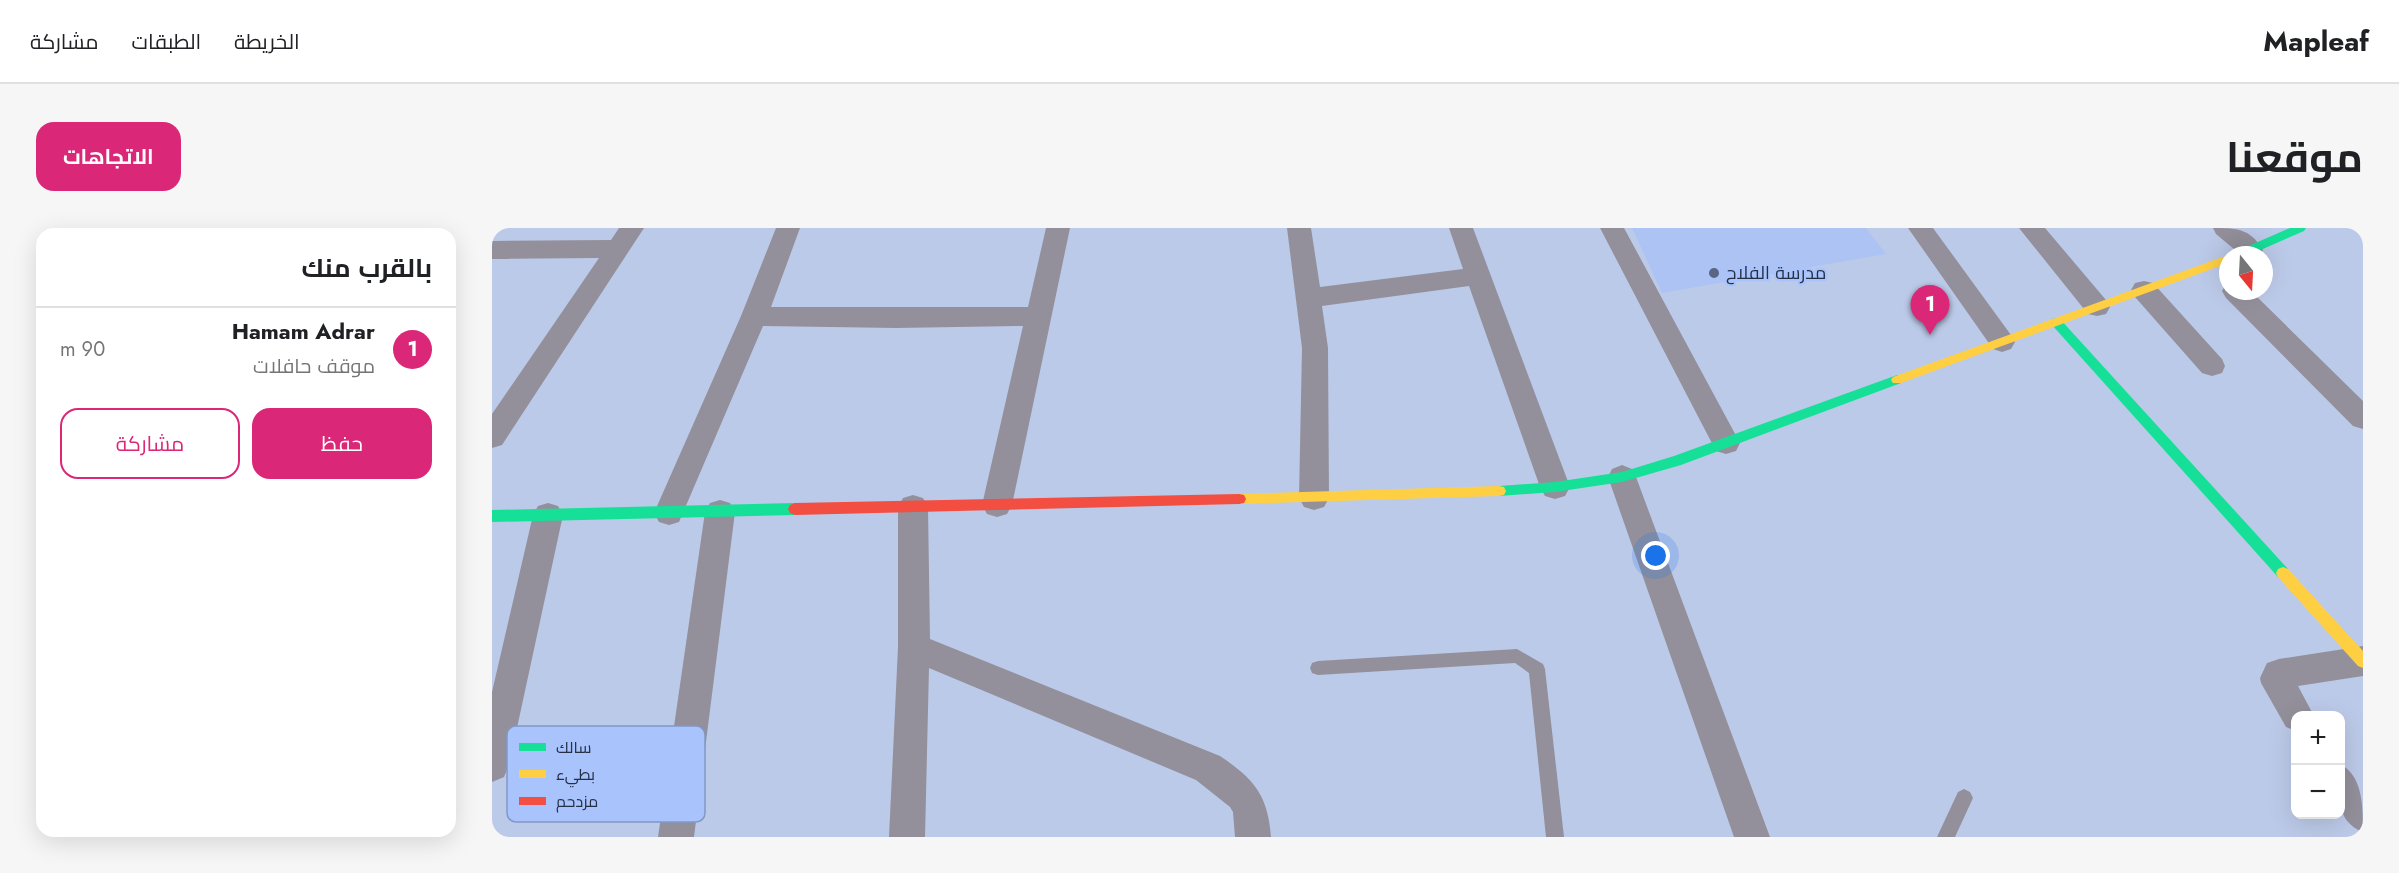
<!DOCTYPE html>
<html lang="ar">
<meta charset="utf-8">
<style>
body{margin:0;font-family:Jost,Cairo,sans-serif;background:#f6f6f6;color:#202124;direction:rtl}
.controls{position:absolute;right:18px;bottom:18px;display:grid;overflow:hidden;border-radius:12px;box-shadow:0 6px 24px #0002}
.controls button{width:54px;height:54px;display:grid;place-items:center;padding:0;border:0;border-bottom:2px solid #e0e0e0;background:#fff;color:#202124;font:30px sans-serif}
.compass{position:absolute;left:1727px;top:18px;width:54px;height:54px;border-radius:50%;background:#fff;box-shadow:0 6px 24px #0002;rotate:162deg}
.you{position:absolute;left:1164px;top:328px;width:21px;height:21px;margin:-15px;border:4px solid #fff;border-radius:50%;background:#1a73e8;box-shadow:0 0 0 9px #1a73e833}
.badge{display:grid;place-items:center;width:39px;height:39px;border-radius:50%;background:#db2777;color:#fff;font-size:20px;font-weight:700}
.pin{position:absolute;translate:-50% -50px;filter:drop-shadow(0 2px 3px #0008)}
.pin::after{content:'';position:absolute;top:32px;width:21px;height:18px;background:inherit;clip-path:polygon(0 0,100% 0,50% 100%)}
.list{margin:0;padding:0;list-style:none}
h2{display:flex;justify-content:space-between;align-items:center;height:78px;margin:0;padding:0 24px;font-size:26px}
h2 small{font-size:20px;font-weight:400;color:#757577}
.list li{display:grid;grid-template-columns:39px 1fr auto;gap:18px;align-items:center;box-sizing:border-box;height:84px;padding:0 24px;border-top:2px solid #e0e0e0}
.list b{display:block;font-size:22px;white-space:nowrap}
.list p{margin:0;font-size:20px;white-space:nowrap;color:#757577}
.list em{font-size:20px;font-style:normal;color:#757577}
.actions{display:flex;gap:12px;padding:18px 24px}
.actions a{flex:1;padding:14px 0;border:2px solid #db2777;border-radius:18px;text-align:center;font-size:21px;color:#db2777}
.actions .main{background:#db2777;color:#fff}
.map{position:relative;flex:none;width:1871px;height:609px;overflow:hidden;direction:ltr;border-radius:18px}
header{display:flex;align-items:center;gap:36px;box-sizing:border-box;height:84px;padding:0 30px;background:#fff;border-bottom:2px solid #e0e0e0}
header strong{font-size:28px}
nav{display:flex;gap:33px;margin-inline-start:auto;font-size:21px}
.intro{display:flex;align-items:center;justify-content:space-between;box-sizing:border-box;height:144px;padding:0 36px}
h1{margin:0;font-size:42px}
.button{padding:15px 27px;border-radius:18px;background:#db2777;color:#fff;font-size:21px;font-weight:700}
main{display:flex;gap:36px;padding:0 36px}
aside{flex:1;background:#fff;border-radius:18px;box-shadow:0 6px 24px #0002}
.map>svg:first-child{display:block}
.built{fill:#acc3f3}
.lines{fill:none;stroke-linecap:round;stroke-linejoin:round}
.lane{fill:#93909b;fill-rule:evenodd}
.street{fill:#93909b;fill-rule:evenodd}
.fast{fill:#16e098;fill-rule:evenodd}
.slow{fill:#ffcf43;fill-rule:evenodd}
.jam{fill:#f24e42;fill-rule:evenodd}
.poi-dot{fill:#5a667f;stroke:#a9c4fc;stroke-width:2}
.labels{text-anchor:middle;stroke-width:4.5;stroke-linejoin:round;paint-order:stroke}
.poi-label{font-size:18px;fill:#253046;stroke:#a9c4fc;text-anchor:start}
.key{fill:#a9c4fc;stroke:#8198c5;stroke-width:1.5}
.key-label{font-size:16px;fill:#253046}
</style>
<header>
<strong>Mapleaf</strong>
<nav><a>الخريطة</a><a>الطبقات</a><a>مشاركة</a></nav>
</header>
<div class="intro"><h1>موقعنا</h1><a class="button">الاتجاهات</a></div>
<main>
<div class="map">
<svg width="1871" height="609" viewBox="0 0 1871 609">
<rect width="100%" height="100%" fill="#bccae9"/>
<path class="built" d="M1140 0H1374L1394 26 1170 65Z"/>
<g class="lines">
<path class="lane" d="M1025 421 1051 436 1053 441 1072 609H1054L1037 445 1023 435 826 447 820 445 818 440 820 435 826 433Z
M1472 561 1478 564 1481 570 1463 609H1445L1466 564Z"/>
<path class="street" d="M127 0H152L10 217 0 220V186L107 30 0 31V13L119 12Z
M284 0H308L279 79H536L554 0H578L520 277 515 286 505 289 495 286 490 277 531 98 404 100 271 98 187 294 177 297 167 294 162 285 249 88Z
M795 0H819L828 59 971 41 957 0H981L1078 259 1073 268 1063 271 1053 268 1048 259 977 58 830 78 836 120 837 270 832 279 822 282 812 279 807 270 810 120Z
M1108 0H1132L1248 215 1244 223 1234 226 1224 223Z
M1416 0H1441L1519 107 1523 114 1519 121 1510 124 1501 121Z
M1527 0H1553L1614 72 1618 79 1614 86 1605 88 1596 86Z
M1721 0C1744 0 1758 0 1771 22L1768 27H1749L1724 6Z
M1652 53 1661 55 1730 131 1733 138 1730 145 1720 148 1710 145 1643 69 1639 62 1643 55Z
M1734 56H1736V63H1759L1871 173V201L1861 198 1734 70 1730 63Z
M1130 237 1140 241 1144 249 1278 609H1242L1116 249 1120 241Z
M421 267 431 270 436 279 438 411 728 528C762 551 776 567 779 609H743L741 584 738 579 704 552 437 440 433 609H397L406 419V279L411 270Z
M228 272 238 275 243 284 202 609H166L213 284 218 275Z
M56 275 66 278 71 287 17 537 12 549 0 554V464L41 287 46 278Z
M1871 418V448L1806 458 1822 488H1804V503L1794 499 1769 455 1768 450 1775 435 1787 431Z
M1848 536C1871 548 1871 578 1871 604 1841 592 1848 564 1848 536Z"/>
<path class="fast" d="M1798 0H1814L1812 3 1757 27H1741L1743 24Z
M1564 90 1568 91 1796 341 1798 345 1796 349 1791 351 1786 349 1560 97 1558 94 1560 91Z
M1405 147 1409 149 1411 152 1409 155 1189 237 1130 254 1063 264 1007 268 1002 267 1000 263 1002 259 1007 258 1063 254 1130 244 1182 228Z
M303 275 308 277 310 281 308 285 303 287 0 294V282Z"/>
<path class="slow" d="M1736 27V35L1409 155H1401L1399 152 1401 149Z
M1007 258 1012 259 1014 263 1012 267 1007 268 747 276 742 275 740 271 742 267 747 266Z
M1791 339 1796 341 1871 423V440L1866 438 1786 349 1784 345 1786 341Z"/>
<path class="jam" d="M747 266 752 267 754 271 752 275 747 276 303 287 298 285 296 281 298 277 303 275Z"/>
</g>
<circle class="poi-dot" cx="1222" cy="45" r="6"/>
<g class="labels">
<g class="poi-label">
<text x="1234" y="51">مدرسة الفلاح</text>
</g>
</g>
<rect x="15" y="498" width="198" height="96" rx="9" class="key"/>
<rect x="27" y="515" width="27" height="8" fill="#16e098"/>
<rect x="27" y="542" width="27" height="8" fill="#ffcf43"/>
<rect x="27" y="569" width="27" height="8" fill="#f24e42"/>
<g class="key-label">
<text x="64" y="525">سالك</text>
<text x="64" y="552">بطيء</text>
<text x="64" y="579">مزدحم</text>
</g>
</svg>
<div class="controls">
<button>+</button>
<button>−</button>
</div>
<svg class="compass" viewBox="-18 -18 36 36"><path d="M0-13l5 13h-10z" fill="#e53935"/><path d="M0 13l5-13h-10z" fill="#757577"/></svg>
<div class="you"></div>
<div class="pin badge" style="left:1438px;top:107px">1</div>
</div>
<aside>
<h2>بالقرب منك<small></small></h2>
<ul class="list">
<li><span class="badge">1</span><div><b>Hamam Adrar</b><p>موقف حافلات</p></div><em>90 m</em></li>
</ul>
<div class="actions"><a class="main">حفظ</a><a>مشاركة</a></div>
</aside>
</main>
